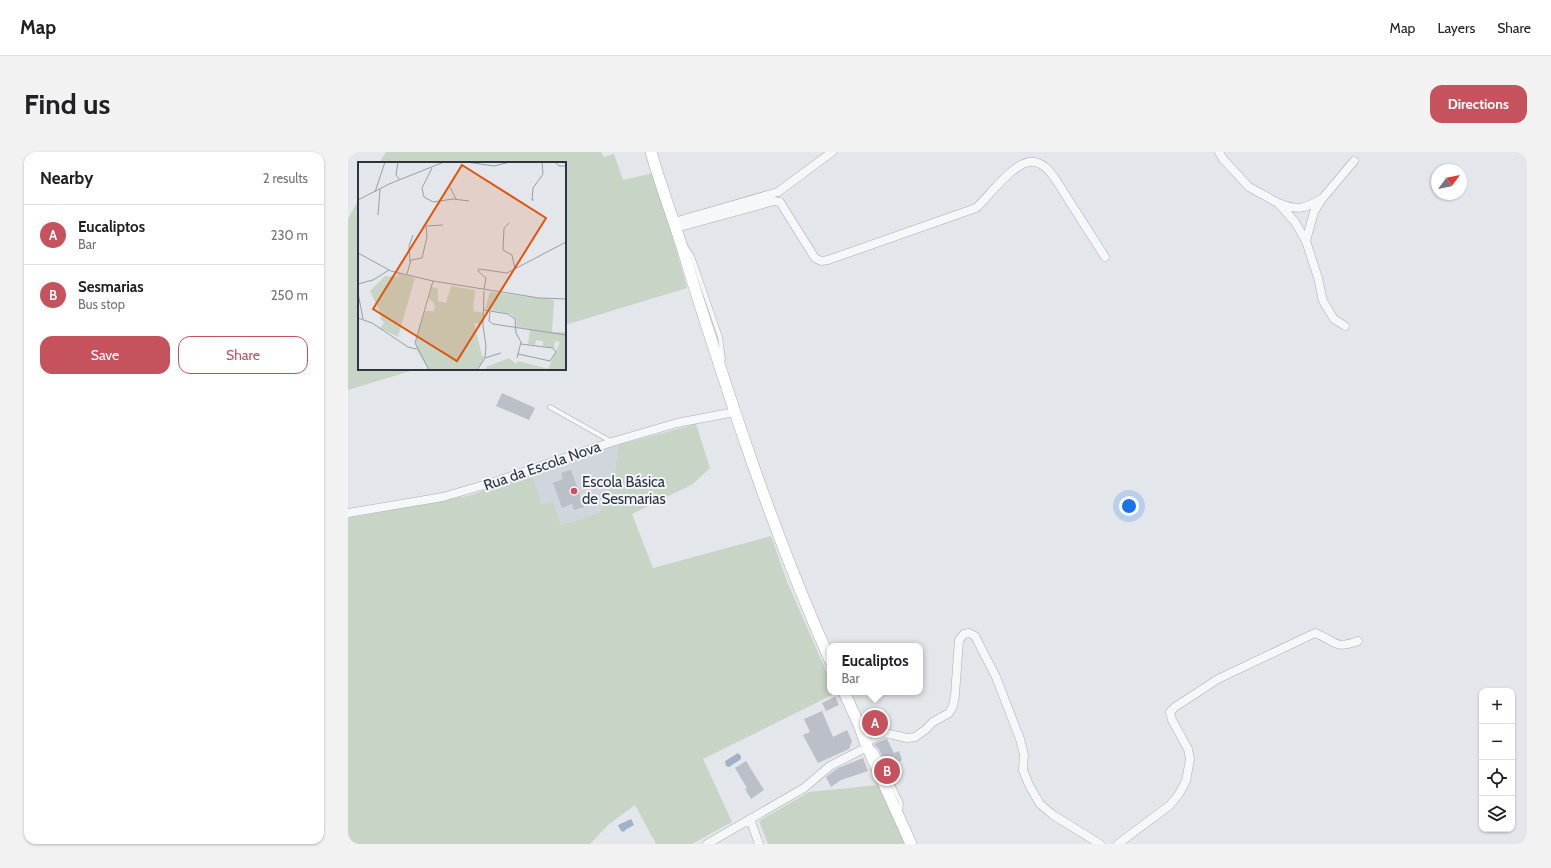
<!DOCTYPE html>
<meta charset="utf-8">
<style>
body{margin:0;font-family:Cabin,sans-serif;background:#f2f2f2;color:#202124}
.controls{position:absolute;right:12px;bottom:12px;display:grid;overflow:hidden;border-radius:8px;box-shadow:0 1px 3px #0004}
.controls button{width:36px;height:36px;display:grid;place-items:center;padding:0;border:0;border-bottom:1px solid #e0e0e0;background:#fff;color:#202124;font:20px sans-serif}
.compass{position:absolute;left:1083px;top:12px;width:36px;height:36px;border-radius:50%;background:#fff;box-shadow:0 1px 3px #0004;rotate:58deg}
.you{position:absolute;left:781px;top:354px;width:14px;height:14px;margin:-10px;border:3px solid #fff;border-radius:50%;background:#1a73e8;box-shadow:0 0 0 6px #1a73e833}
.badge{display:grid;place-items:center;width:26px;height:26px;border-radius:50%;background:#c5525d;color:#fff;font-size:13px;font-weight:700}
.pin{position:absolute;translate:-50% -50%;border:2px solid #fff;box-shadow:0 1px 4px #0006}
.popup{position:absolute;left:479px;top:491px;width:96px;height:52px;box-sizing:border-box;display:grid;place-content:center;border-radius:8px;background:#fff;filter:drop-shadow(0 1px 3px #0005);font-size:13px;white-space:nowrap;color:#757577}
.popup b{font-size:15px;color:#202124}
.popup::after{content:'';position:absolute;left:50%;top:100%;margin-left:-8px;border:8px solid transparent;border-top-color:#fff}
.list{margin:0;padding:0;list-style:none}
h2{display:flex;justify-content:space-between;align-items:center;height:52px;margin:0;padding:0 16px;font-size:17px}
h2 small{font-size:13px;font-weight:400;color:#757577}
.list li{display:grid;grid-template-columns:26px 1fr auto;gap:12px;align-items:center;box-sizing:border-box;height:60px;padding:0 16px;border-top:1px solid #e0e0e0}
.list b{display:block;font-size:15px;white-space:nowrap}
.list p{margin:0;font-size:13px;white-space:nowrap;color:#757577}
.list em{font-size:13px;font-style:normal;color:#757577}
.actions{display:flex;gap:8px;padding:12px 16px}
.actions a{flex:1;padding:9px 0;border:1px solid #c5525d;border-radius:12px;text-align:center;font-size:14px;color:#c5525d}
.actions .main{background:#c5525d;color:#fff}
.icon{flex:none;width:22px;height:22px;fill:none;stroke:currentColor;stroke-width:2;stroke-linecap:round;stroke-linejoin:round}
.map{position:relative;flex:none;width:1179px;height:692px;overflow:hidden;border-radius:12px}
header{display:flex;align-items:center;gap:24px;box-sizing:border-box;height:56px;padding:0 20px;background:#fff;border-bottom:1px solid #e0e0e0}
header strong{font-size:19px}
nav{display:flex;gap:22px;margin-inline-start:auto;font-size:14px}
.intro{display:flex;align-items:center;justify-content:space-between;box-sizing:border-box;height:96px;padding:0 24px}
h1{margin:0;font-size:28px}
.button{padding:10px 18px;border-radius:12px;background:#c5525d;color:#fff;font-size:14px;font-weight:700}
main{display:flex;gap:24px;padding:0 24px}
aside{flex:1;background:#fff;border-radius:12px;box-shadow:0 1px 3px #0004}
.map>svg:first-child{display:block}
.built{fill:#d1d5dc}
.green{fill:#c8d4c5}
.water{fill:#a1b1c7}
.building{fill:#bbbfc7}
.lines{fill:none;stroke-linecap:round;stroke-linejoin:round}
.service-casing{stroke:#a8adb4;stroke-width:5}
.minor-casing{stroke:#a8adb4;stroke-width:9}
.secondary-casing{stroke:#a8adb4;stroke-width:12}
.service{stroke:#f6f7f9;stroke-width:4}
.minor{stroke:#f6f7f9;stroke-width:8}
.secondary{stroke:#fff;stroke-width:11}
.poi-dot{fill:#c5525d;stroke:#f3f5f8;stroke-width:1.5}
.labels{text-anchor:middle;stroke-width:4;stroke-linejoin:round;paint-order:stroke}
.street-label{font-size:15px;fill:#2c3341;stroke:#f3f5f8}
.poi-label{font-size:15px;fill:#2c3341;stroke:#f3f5f8;text-anchor:start}
.inset-road{fill:none;stroke:#9a9ea6;stroke-width:1}
.view{fill:#df570f;fill-opacity:0.15;stroke:#df570f;stroke-width:2}
.inset-edge{fill:none;stroke:#2c3341;stroke-width:2}
</style>
<header>
<strong>Map</strong>
<nav><a>Map</a><a>Layers</a><a>Share</a></nav>
</header>
<div class="intro"><h1>Find us</h1><a class="button">Directions</a></div>
<main>
<aside>
<h2>Nearby<small>2 results</small></h2>
<ul class="list">
<li><span class="badge">A</span><div><b>Eucaliptos</b><p>Bar</p></div><em>230 m</em></li>
<li><span class="badge">B</span><div><b>Sesmarias</b><p>Bus stop</p></div><em>250 m</em></li>
</ul>
<div class="actions"><a class="main">Save</a><a>Share</a></div>
</aside>
<div class="map">
<svg width="1179" height="692" viewBox="0 0 1179 692">
<rect width="100%" height="100%" fill="#e3e6ea"/>
<path class="built" d="M270 293 266 329 251 361 213 373 205 349 194 352 183 320Z"/>
<path class="green" d="M38 0H253L256 5 266 2 275 28 306 21 339 136 217 173V11H31Z
M11 47V217H69L0 238V67Z
M348 272 362 316 345 332 284 362 305 416 423 384 440 432 482 528V540L488 541 355 607 384 670 344 692H308L287 653 260 673 242 692H0V366L124 343 183 320 194 352 205 349 213 373 251 361 266 329 270 293Z
M530 633 557 692H420L411 669 461 640Z"/>
<path class="water" d="M390 601 393 604V607L381 615 378 614 377 609Z
M283 667 286 673 277 678 276 680 273 679 270 673Z"/>
<path class="building" d="M154 241 187 256 181 268 148 254Z
M223 318 236 355 226 358 224 352 214 356 205 331 215 327 213 321Z
M487 545 491 553 478 559 474 551Z
M474 559 485 585 499 578 504 589 501 597 470 611 455 583 462 580 456 567Z
M524 559 541 570 534 576 526 580 517 570Z
M538 587H539L546 601 551 599 554 608 541 619 531 597 526 592Z
M515 606 520 619 493 628 483 635 478 625 490 616Z
M398 609 416 638 403 647 397 637 399 636 387 616Z"/>
<g class="lines">
<defs>
<path id="service" d="M338 95 344 104 372 185 375 207
M202 255 264 290
M523 595 528 599 553 651 552 660"/>
<path id="minor" d="M871 0 875 7 901 35 930 51 947 70 958 89 970 126 975 149 986 167 997 174
M933 52C950 59 958 56 973 47
M326 70 430 40 484 0
M328 76 426 49 432 50 467 106 473 109 480 108 628 56C642 44 670 2 690 11 697 13 701 19 706 25L757 105
M958 89 966 60 974 47 1006 9
M0 361 95 345 146 330 264 290 329 271 387 260
M517 590 537 581 559 586 567 585 577 578 585 570 601 561 605 554 607 543 611 488 616 482 621 481 627 484 648 525 672 587 676 603 675 618 681 633 692 652 705 663 752 692
M402 667 411 692
M359 692 456 636 482 614 519 595
M770 692 822 653 831 642 838 629 842 607 840 597 824 568 822 560 827 555 870 527 967 481C989 489 985 498 1010 489"/>
<path id="secondary" d="M303 0C314 39 329 76 340 115 382 248 425 381 482 508
M496 540 512 575 517 590 563 692"/>
</defs>
<use href="#service" class="service-casing"/>
<use href="#minor" class="minor-casing"/>
<use href="#secondary" class="secondary-casing"/>
<use href="#service" class="service"/>
<use href="#minor" class="minor"/>
<use href="#secondary" class="secondary"/>
</g>
<circle class="poi-dot" cx="226" cy="339" r="4"/>
<g class="labels">
<g class="street-label">
<text transform="translate(194 314) rotate(-19)" y="5">Rua da Escola Nova</text>
</g>
<g class="poi-label">
<text x="234" y="335">Escola Básica<tspan x="234" dy="17">de Sesmarias</tspan></text>
</g>
</g>
<g transform="translate(10 10)">
<rect width="208" height="208" fill="#e3e6ea"/>
<path d="M40 111 57 116 40 175 22 166 26 161 22 156 24 154 12 129 27 114 39 115ZM93 124 117 128 115 149 125 151 124 162 116 161 124 194 127 195 119 208H71L58 187V177L67 149H76L77 143 71 136 74 125 80 127V139L88 141ZM132 130 196 138 194 170H208V208H128V205L151 196 158 202 160 199 190 207 202 180 197 179 196 186 185 184V179L178 178 177 183 170 182 172 167 159 165 158 157 153 152 127 147Z" fill="#c8d4c5"/>
<path class="inset-road" d="M40 0 38 13 42 18M108 0 136 4 152 0M197 0 201 4H208M74 6 64 26 66 35 75 40 95 37 111 39M92 25 98 37M17 30 27 0M0 38 31 22 86 0M176 38H174L175 26 185 12 184 0M20 53 22 27M151 61 146 66 145 88 154 93 157 107M0 91 33 109 75 119 181 136 208 137M52 100 51 84 55 73M49 112 53 98 64 96 69 75 68 64 85 63M0 122 15 118 31 108M126 127 128 116 120 109 121 107 149 111 208 80M0 131 5 157M126 148 150 152 157 157 158 171 163 180 159 196M132 150 131 159 135 162 208 173M0 156 14 161 50 185 58 187M160 192 192 199 198 190 195 186 163 182M127 196 143 191M71 208 57 181 75 119M119 208 127 196 128 184 125 164 126 129"/>
<path class="view" d="M104 3 188 56 99 199 15 147Z"/>
<rect width="208" height="208" class="inset-edge"/>
</g>
</svg>
<div class="controls">
<button>+</button>
<button>−</button>
<button><svg class="icon" aria-label="locate" viewBox="0 0 24 24"><circle cx="12" cy="12" r="6"/><path d="M12 2v4M12 18v4M2 12h4M18 12h4"/></svg></button>
<button><svg class="icon" aria-label="layers" viewBox="0 0 24 24"><path d="M12 4l9 5-9 5-9-5zM3 14l9 5 9-5"/></svg></button>
</div>
<svg class="compass" viewBox="-18 -18 36 36"><path d="M0-13l5 13h-10z" fill="#e53935"/><path d="M0 13l5-13h-10z" fill="#757577"/></svg>
<div class="you"></div>
<div class="pin badge" style="left:527px;top:571px">A</div>
<div class="popup"><b>Eucaliptos</b>Bar</div>
<div class="pin badge" style="left:539px;top:619px">B</div>
</div>
</main>
